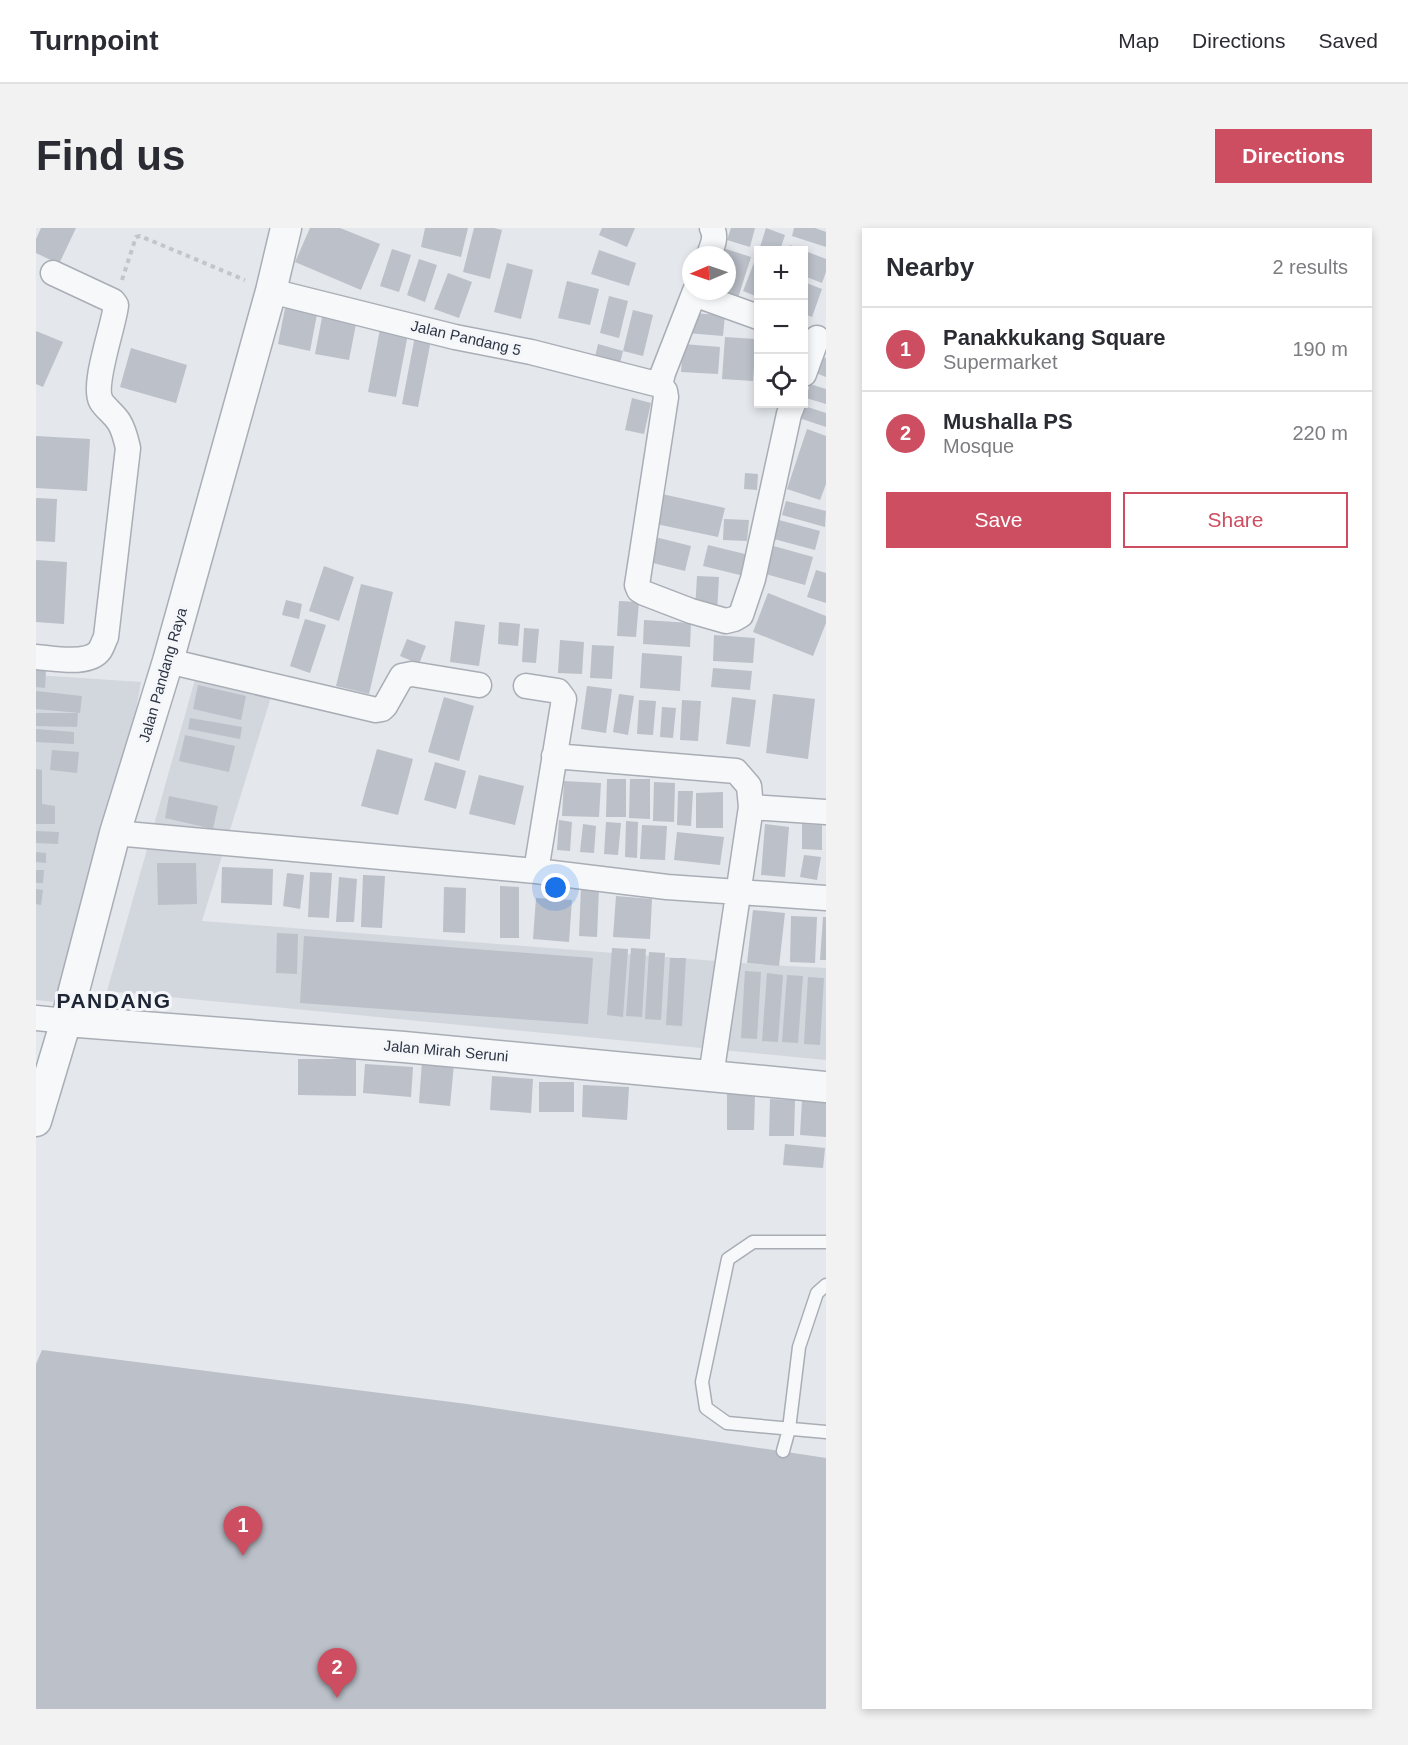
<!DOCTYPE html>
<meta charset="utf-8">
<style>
body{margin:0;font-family:Arial,sans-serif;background:#f2f2f3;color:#2b2b33}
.controls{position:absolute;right:18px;top:18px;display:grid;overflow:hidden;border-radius:0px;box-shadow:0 3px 9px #0003}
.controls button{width:54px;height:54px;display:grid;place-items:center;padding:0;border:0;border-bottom:2px solid #e1e1e2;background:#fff;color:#2b2b33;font:30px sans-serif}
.compass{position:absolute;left:646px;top:18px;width:54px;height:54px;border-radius:50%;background:#fff;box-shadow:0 3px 9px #0003;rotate:268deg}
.you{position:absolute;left:520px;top:660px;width:21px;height:21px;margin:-15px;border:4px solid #fff;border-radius:50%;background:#1a73e8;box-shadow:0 0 0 9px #1a73e833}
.badge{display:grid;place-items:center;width:39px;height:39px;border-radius:50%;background:#cc4e60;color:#fff;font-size:20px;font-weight:700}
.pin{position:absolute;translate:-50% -50px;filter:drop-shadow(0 2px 3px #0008)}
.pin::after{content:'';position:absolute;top:32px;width:21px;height:18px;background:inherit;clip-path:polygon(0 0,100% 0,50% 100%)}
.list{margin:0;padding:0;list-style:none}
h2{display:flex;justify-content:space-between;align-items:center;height:78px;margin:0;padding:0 24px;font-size:26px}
h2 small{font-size:20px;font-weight:400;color:#7c7c81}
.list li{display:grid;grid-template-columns:39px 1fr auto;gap:18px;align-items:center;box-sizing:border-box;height:84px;padding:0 24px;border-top:2px solid #e1e1e2}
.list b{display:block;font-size:22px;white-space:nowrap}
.list p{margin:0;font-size:20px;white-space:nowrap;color:#7c7c81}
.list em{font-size:20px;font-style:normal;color:#7c7c81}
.actions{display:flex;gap:12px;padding:18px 24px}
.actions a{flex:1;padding:14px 0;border:2px solid #cc4e60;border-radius:0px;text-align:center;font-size:21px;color:#cc4e60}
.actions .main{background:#cc4e60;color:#fff}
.icon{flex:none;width:33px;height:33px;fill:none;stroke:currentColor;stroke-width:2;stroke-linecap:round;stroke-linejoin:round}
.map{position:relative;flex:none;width:790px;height:1481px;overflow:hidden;border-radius:0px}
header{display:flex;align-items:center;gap:36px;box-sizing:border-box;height:84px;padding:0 30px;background:#fff;border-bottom:2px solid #e1e1e2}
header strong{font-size:28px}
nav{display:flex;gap:33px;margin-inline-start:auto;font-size:21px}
.intro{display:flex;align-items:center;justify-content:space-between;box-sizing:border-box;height:144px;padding:0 36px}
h1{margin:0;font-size:42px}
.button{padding:15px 27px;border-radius:0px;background:#cc4e60;color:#fff;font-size:21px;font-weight:700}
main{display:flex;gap:36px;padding:0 36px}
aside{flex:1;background:#fff;border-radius:0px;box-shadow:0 3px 9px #0003}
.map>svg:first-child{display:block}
.built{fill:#d2d6dd}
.building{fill:#bbc0c9}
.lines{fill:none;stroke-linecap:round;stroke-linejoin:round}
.service-casing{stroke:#a9aeb6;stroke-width:15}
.minor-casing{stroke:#a9aeb6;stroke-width:27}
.tertiary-casing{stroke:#a9aeb6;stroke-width:33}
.path{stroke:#c2c5cb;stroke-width:4;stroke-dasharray:4.5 4.5;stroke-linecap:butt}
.service{stroke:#f7f8fa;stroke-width:12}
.minor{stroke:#f7f8fa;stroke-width:24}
.tertiary{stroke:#f7f8fa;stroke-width:30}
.labels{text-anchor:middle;stroke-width:6;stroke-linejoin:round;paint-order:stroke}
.street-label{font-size:15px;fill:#2c3444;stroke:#f4f6f9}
.district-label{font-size:21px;font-weight:bold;letter-spacing:1.5px;fill:#1e2535;stroke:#f4f6f9}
</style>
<header>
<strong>Turnpoint</strong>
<nav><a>Map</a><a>Directions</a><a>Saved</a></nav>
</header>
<div class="intro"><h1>Find us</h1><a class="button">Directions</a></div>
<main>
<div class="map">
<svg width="790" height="1481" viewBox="0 0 790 1481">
<rect width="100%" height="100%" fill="#e4e7eb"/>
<path class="built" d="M0 447 105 454 86 557 28 775 0 772Z
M160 448 235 469 166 693 732 737 790 740V832L71 763Z"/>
<path class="building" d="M5 0H40L23 36 0 25V11Z
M274 0H304L344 16 325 62 259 34Z
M389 0H432L425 29 385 19Z
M438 0H458L466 2 454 51 427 44Z
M566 0H599L591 19 563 7Z
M695 0H719L714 19 691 12Z
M730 0 749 7 744 22H723Z
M758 0H779L790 4V19L756 8Z
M754 17 790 31V44L786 55 768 48V22H752Z
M687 20 715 29 701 73 673 63H691V27H685Z
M356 21 375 27 363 64 344 58Z
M563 22 600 35 593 58 555 46Z
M383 31 401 37 389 74 371 67Z
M719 32 722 33V69L707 63Z
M471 35 497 42 485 91 458 84Z
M412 45 436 54 423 90 398 81Z
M531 53 563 61 554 97 522 90Z
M768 54 786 61 776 89 768 86Z
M573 68 592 73 583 110 564 105Z
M250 75 282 81 274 123 242 116Z
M288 79 322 86 313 132 279 126Z
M597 82 617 87 607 128 587 123Z
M653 85 689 87 687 108 651 105Z
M344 101 372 106 360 169 332 164Z
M0 103 27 114 7 159 0 156Z
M379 108 395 112 382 179 366 176Z
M689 109 720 111 717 153 686 151Z
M562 116 587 123 584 135 559 129Z
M647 116 684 119 682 146 645 144Z
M95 120 151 137 140 175 84 159Z
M783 128 790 130V149L777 144Z
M774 156 790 161V176L770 170Z
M596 170 615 175 608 206 589 202Z
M762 176 790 185V199L757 188Z
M771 201 790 208V256L784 272 751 261Z
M0 208 54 211 51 263 0 260Z
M709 245 722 246 721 262 708 261Z
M626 266 689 280 682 309 620 296Z
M0 270 21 271 19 314 0 313Z
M750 273 790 283 789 299 746 287Z
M688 291 713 292 711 313 687 312Z
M743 292 784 303 779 322 738 311Z
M619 309 655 318 649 343 613 334Z
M672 317 713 327 708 348 667 338Z
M734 317 777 329 769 357 726 345Z
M0 332 31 334 28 396 0 394Z
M288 338 318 349 303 393 273 383Z
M780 342 790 345V375L771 369Z
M661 348 683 349 681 384 659 383Z
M325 356 357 364 333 466 300 458Z
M732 365 790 388V395L777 428 717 404Z
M250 372 266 376 263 391 246 387Z
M583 373 603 374 600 409 581 408Z
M269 391 290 397 274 445 254 438Z
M608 392 655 395 654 419 607 416Z
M419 393 449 397 443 438 414 434Z
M463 394 484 396 482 418 462 416Z
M488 400 503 401 500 435 486 434Z
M678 407 719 410 717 435 677 433Z
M371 411 390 418 383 436 364 428Z
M524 412 548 414 546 446 522 445Z
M556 417 578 418 576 451 554 450Z
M606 425 646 428 644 463 604 460Z
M677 440 716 443 714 462 675 459Z
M0 442H10L9 460 0 459Z
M162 457 210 468 205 492 157 481Z
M551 458 576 461 570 505 545 501Z
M0 463 46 468 44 485 0 481Z
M583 466 598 468 592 507 577 504Z
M737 466 779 471 772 531 730 525Z
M408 469 438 478 423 533 392 524Z
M696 469 720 472 714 519 690 516Z
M603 472 620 473 617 507 601 506Z
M646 472 665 473 662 513 644 512Z
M626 479 640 480 637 510 624 509Z
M0 485H42L41 499 0 498Z
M154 490 206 499 204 511 152 501Z
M0 501 38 504V516L0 514Z
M149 507 199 518 193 544 143 533Z
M341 521 377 531 362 587 325 578Z
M16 522 43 524 41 545 14 542Z
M399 534 430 543 420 581 388 572Z
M0 541 6 542V576L19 578V596H0Z
M443 547 488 558 479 597 433 586Z
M571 551H590V589H570Z
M594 551H614V591L593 590Z
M528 553 565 555 563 589 526 588Z
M618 554 639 555 638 594 617 593Z
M642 563H657L655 598 641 597Z
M687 564V600H660V565Z
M133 568 182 578 177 601 129 590Z
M523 592 536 594 534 623 521 622Z
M590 593 602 594 601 630 589 629Z
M570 594 585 595 582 627 568 626Z
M547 596 560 598 558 625 544 624Z
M729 596 753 599 749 649 725 647Z
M766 596 786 597V622L766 621Z
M606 597 631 598 629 632 604 631Z
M0 603 23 604 22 616 0 615Z
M641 604 688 609 684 637 638 632Z
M0 624 10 625V635L0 634Z
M768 627 785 629 781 652 764 649Z
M121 635H160L161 676 122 677Z
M186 639 237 641 236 677 185 675Z
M0 642H8L7 655H0Z
M274 644 296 645 293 690 272 689Z
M251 645 268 647 264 681 247 678Z
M327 647 349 648 346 700 325 699Z
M303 649 321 651 318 694H300Z
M464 658 483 659V710H464Z
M408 659 430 660 429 705 407 704Z
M545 659 563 660 561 709 543 708Z
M0 661 7 662 5 677 0 676Z
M580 668 616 671 614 711 577 709Z
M500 670 536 672 533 714 497 711Z
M717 682 749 685 743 738 711 735Z
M755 688 781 689 779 735 754 734Z
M787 689H790V732H784Z
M241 705 262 706 261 746 240 745Z
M268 708 557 730 552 796 264 775Z
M576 720 592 721 587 789 571 787Z
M595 720 610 721 606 789 590 788Z
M613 724 629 725 625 792 609 791Z
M634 730H650L646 798 630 797Z
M709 743 725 744 721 811 705 810Z
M731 745 747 747 742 814 726 813Z
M751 747 767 748 762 815 746 814Z
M772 749 788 750 784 817 768 816Z
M262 831H320V868L262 867Z
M386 833 418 836 414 878 383 875Z
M329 836 377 839 375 869 327 865Z
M456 848 497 851 495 885 454 882Z
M503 854H538V884H503Z
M547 857 593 859 591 892 546 889Z
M691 866H719L718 902H691Z
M734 871 759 872 758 908H733Z
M766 872 790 874V909L764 907Z
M749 916 789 920 787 940 747 937Z
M6 1122 431 1176 790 1230V1481H0V1136Z"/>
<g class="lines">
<defs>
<path id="service" d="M790 1014H717L692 1031 666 1154 670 1180 691 1195 790 1204
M747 1223 753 1201 763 1119 781 1065 790 1057"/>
<path id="minor" d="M673 27C676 18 681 10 676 0
M235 63 419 109 495 124 624 157
M658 66 722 89
M768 146 781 110
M624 157 629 163 630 169 601 357 603 362 608 365 655 383 690 393 698 391 705 387 717 351 753 186 757 176
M624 157 627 145 659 63
M0 429C17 430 53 438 64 422 66 419 68 413 70 409L92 220C90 211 88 202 83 194 78 186 69 180 65 173 56 156 78 98 80 77L77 73 17 45
M132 433 340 482 346 481 349 478 366 448 376 446 443 457
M490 458 522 463 528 471 500 643
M518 528 700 543 713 558 715 579 675 848
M715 579 790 584
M79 605 500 643 631 659 790 670
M0 790 30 793"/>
<path id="tertiary" d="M30 793 368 819 790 859
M0 893 30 793 79 605 132 433 235 63 250 0"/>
</defs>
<use href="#service" class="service-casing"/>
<use href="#minor" class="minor-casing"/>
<use href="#tertiary" class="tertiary-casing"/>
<path class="path" d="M86 52 100 9 104 8 209 52"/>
<use href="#service" class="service"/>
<use href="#minor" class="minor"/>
<use href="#tertiary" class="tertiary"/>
</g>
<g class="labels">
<g class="street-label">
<text transform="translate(430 110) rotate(13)" y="5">Jalan Pandang 5</text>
<text transform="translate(127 447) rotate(-74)" y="5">Jalan Pandang Raya</text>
<text transform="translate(410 823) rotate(5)" y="5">Jalan Mirah Seruni</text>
</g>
<g class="district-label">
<text x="78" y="780">PANDANG</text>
</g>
</g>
</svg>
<div class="controls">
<button>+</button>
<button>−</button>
<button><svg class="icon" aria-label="locate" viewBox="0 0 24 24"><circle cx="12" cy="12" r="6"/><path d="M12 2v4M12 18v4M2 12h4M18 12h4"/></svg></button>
</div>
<svg class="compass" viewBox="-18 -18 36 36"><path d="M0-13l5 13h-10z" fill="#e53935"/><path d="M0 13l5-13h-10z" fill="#7c7c81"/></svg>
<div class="you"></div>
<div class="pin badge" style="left:207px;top:1328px">1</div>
<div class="pin badge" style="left:301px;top:1470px">2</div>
</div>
<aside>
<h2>Nearby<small>2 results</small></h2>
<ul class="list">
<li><span class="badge">1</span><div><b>Panakkukang Square</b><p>Supermarket</p></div><em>190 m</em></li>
<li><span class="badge">2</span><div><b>Mushalla PS</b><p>Mosque</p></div><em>220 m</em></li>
</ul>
<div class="actions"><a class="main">Save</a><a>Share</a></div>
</aside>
</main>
